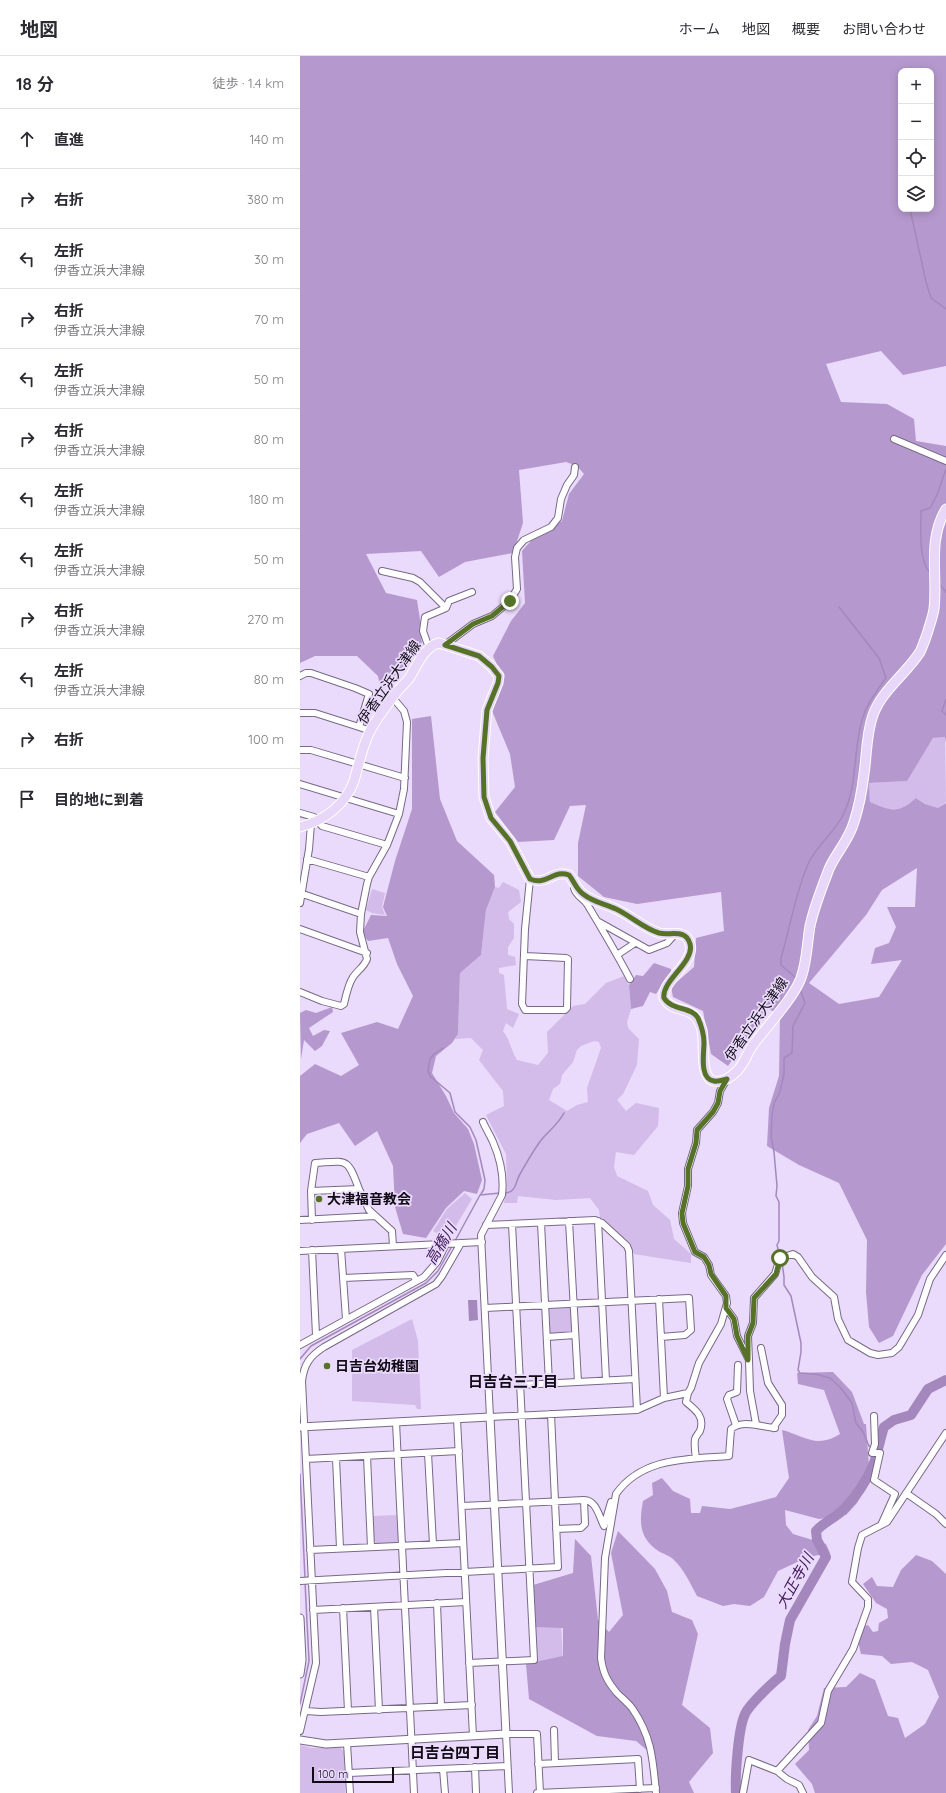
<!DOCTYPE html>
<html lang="ja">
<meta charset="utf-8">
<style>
body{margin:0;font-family:Quicksand,"Noto Sans JP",sans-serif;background:#f7f7f7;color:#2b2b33}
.controls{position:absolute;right:12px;top:12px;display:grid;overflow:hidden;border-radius:8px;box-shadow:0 2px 10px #0003}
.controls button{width:36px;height:36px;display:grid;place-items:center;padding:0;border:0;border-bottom:1px solid #e1e1e2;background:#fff;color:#2b2b33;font:20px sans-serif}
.scale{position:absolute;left:12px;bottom:10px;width:82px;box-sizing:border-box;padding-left:4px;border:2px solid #110b16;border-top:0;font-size:11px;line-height:14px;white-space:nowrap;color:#110b16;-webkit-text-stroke:3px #eadafb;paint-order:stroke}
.stop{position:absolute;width:12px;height:12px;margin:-9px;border:3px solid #557227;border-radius:50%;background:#fff}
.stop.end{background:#557227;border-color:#fff;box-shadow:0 1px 4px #0008}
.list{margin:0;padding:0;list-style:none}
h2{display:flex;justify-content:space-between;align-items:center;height:52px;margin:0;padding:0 16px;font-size:17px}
h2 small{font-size:13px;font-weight:400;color:#7c7c81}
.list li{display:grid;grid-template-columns:26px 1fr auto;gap:12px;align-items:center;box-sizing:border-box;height:60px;padding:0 16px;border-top:1px solid #e1e1e2}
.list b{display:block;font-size:15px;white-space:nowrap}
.list p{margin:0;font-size:13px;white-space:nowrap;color:#7c7c81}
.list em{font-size:13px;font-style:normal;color:#7c7c81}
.icon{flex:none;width:22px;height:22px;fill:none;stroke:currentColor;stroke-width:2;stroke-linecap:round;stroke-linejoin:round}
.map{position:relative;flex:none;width:646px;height:1737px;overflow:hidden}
header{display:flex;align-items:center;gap:24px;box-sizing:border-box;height:56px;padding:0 20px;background:#fff;border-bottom:1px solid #e1e1e2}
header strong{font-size:19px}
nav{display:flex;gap:22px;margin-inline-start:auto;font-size:14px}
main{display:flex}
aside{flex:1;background:#fff}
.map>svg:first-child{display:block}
.green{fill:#d3bbea;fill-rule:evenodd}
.forest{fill:#b599ce;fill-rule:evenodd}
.water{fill:#a488bd}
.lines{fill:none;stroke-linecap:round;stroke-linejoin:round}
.stream{stroke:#a488bd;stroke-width:1.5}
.river{stroke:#a488bd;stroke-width:10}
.minor-casing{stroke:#786987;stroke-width:8}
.tertiary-casing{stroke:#786987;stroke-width:9}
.primary-casing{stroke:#fff;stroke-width:11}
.minor{stroke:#fff;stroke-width:6}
.tertiary{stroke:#fff;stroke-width:7}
.primary{stroke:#e8d7f9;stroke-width:9}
.route{stroke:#557227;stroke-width:5}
.poi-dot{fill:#557227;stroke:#eadafb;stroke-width:1.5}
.labels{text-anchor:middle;stroke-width:3.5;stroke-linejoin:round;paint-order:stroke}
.street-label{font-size:14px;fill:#110b16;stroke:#eadafb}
.poi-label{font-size:14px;font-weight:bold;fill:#110b16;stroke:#eadafb;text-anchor:start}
.water-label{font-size:15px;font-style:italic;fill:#3e1858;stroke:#eadafb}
.neighbourhood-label{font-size:15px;font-weight:bold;fill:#110b16;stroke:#eadafb}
</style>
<header>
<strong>地図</strong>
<nav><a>ホーム</a><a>地図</a><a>概要</a><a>お問い合わせ</a></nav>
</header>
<main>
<aside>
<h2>18 分<small>徒歩 · 1.4 km</small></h2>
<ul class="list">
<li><svg class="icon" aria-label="ahead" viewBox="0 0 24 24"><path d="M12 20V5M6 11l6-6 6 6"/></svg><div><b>直進</b></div><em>140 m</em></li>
<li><svg class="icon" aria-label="right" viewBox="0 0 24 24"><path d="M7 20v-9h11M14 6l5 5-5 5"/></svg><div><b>右折</b></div><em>380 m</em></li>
<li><svg class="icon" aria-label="left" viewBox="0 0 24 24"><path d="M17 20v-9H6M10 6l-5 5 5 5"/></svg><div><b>左折</b><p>伊香立浜大津線</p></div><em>30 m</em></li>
<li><svg class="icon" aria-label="right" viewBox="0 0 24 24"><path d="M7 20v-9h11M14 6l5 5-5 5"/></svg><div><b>右折</b><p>伊香立浜大津線</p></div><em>70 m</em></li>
<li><svg class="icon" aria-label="left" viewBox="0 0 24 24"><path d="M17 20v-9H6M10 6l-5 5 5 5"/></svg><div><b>左折</b><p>伊香立浜大津線</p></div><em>50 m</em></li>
<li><svg class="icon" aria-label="right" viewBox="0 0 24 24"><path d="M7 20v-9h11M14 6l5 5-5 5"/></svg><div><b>右折</b><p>伊香立浜大津線</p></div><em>80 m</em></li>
<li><svg class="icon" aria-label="left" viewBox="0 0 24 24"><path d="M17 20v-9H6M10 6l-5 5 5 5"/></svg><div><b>左折</b><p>伊香立浜大津線</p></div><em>180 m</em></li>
<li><svg class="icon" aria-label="left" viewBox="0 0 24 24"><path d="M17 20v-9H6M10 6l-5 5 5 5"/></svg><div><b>左折</b><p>伊香立浜大津線</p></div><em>50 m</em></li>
<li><svg class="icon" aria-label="right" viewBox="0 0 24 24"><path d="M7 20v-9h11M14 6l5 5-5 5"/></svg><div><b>右折</b><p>伊香立浜大津線</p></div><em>270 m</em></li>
<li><svg class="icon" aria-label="left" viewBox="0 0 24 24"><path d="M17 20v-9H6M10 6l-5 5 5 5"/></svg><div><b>左折</b><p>伊香立浜大津線</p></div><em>80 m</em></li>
<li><svg class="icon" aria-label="right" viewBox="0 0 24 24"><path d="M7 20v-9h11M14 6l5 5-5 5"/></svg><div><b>右折</b></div><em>100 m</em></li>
<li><svg class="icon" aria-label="arrive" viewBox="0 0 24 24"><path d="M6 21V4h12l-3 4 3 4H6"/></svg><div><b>目的地に到着</b></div></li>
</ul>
</aside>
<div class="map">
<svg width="646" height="1737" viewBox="0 0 646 1737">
<rect width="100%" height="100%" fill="#eadafb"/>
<path class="green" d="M645 681 646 746 638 752 625 748 616 742C598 758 591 755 570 746L569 727 606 725 633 682Z
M203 826 219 834 221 846 208 856 209 863 214 868V882L208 891V899L215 901 216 909 199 912V917L204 919 207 953 219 958 213 972 206 967 203 975C210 984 211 994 217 1004L238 1009 248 997 247 976 273 950 285 948 306 927 324 920 329 929 331 953 327 966 328 972 339 983 337 1009 323 1038 317 1044 326 1055 336 1047 359 1052 358 1070 334 1099 316 1096 314 1111 317 1120 348 1135 353 1149 370 1164 374 1183 391 1198V1207L334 1198 330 1187 300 1162 299 1154 290 1142 256 1144 218 1140 217 1147H204L207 1130 206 1098 186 1059 204 1050 203 1035 179 1004 183 994 171 982 155 983 158 978 160 917 181 899 186 854 195 831 199 832ZM294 985 299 986 301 992 287 1032 288 1046 277 1049 267 1055 249 1044 253 1033 260 1028 262 1019 273 1006 277 994 281 990Z
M72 833 85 837 82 851 85 859 72 857 66 854Z
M165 1137 172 1143 148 1183 133 1175 147 1153Z
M268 1250 271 1253 273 1278 249 1279 247 1255 251 1251Z
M112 1263 118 1285 121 1353H117L115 1349 52 1345V1294Z
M98 1459 99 1483 96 1487 77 1488 74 1485 73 1460Z
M261 1567 263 1605 236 1606 235 1568Z
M0 1689 12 1692 40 1691 44 1696 45 1737H0Z"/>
<path class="forest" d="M0 0H646V310L603 319 581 295 526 308 541 346 587 348 614 363 616 385 646 390V687L645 681 633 682 607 725 569 727 570 746C591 755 598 758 616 742L625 748 638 752 646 747V1188L622 1219 593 1280 579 1287 569 1271 566 1236 567 1184 539 1127 499 1109 467 1090 469 1052 479 1020 480 960 468 952 428 1010 411 998 403 955 373 941 371 931 394 911 396 882 424 875 421 836 337 848 304 841 278 820V787L286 749 270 750 254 784 218 786 195 756 215 731 210 698 190 650 204 624 193 600 211 565 225 547 222 495 237 478 262 465 269 438 284 418 277 410 266 406 219 414 223 467 213 497 165 506 139 521 121 495 66 498 86 537 117 544 121 570 122 590 81 635 78 620 57 600H15L0 607ZM601 15H631V153H601ZM617 812 615 851H587L596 871 589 887 575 892 571 908 602 904 579 941 539 948 509 927 566 859 582 834Z
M131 660 140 743 157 785 194 819 195 831 186 854 181 899 160 917 158 978 152 987 136 1000 132 1017 146 1040 154 1057 168 1073 174 1088 182 1124 177 1138 164 1135 146 1152 126 1182 103 1178 95 1151 93 1110 77 1075 55 1090 39 1067 7 1078 0 1087V1020L15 1008 41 1020 59 1009 41 977 77 966 98 973 113 940 97 908 88 882 68 885 62 877 71 859 87 860 83 851 95 805 112 753V663Z
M354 907 371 913 372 922 367 926 363 927 356 938 350 936 343 950 331 953 329 929 336 919 343 920Z
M32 951 33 956 9 972 13 980 24 974 30 975 22 990 15 995 4 984 1 1003 0 957 6 954 16 957Z
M533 1316 552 1336 564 1368H566L570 1425 557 1447 546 1459 519 1463 485 1454 486 1469 493 1478 526 1488 530 1497 508 1501 478 1515 464 1541 450 1550 434 1548 423 1550 397 1540C390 1527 384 1513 373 1503 370 1500 364 1498 360 1496 339 1483 339 1467 343 1445L353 1439 352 1427 362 1422 373 1435 390 1443 391 1457H400L402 1450 430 1453 476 1441 489 1422 482 1374C505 1380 516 1393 540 1378L524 1334 498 1328 497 1317Z
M318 1475 355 1513 367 1535 372 1556 392 1564 398 1578 382 1649 410 1672 413 1697 389 1726 394 1737H354V1700L336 1685 297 1680 229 1643 226 1608 263 1600V1572L236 1571 233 1529 273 1517 275 1483 291 1500 298 1564 309 1576 323 1559 311 1497Z
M616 1499 632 1505 646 1518V1737H515L512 1728 495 1708 509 1694 508 1674 517 1660 524 1632 546 1631 560 1617 575 1624 588 1660 598 1662 605 1682 625 1668 639 1641 628 1614 612 1606 591 1608 582 1600 561 1598 555 1573 568 1569 573 1576 578 1575 579 1567 588 1562 587 1553 576 1547 563 1528 572 1521 577 1530 593 1531 601 1514Z"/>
<path class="water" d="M168 1244H177L178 1264 169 1265Z"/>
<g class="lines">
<path class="stream" d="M610 153 626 226 631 242 646 253
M630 517C618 502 621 474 621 455L630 452 637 439 646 413
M639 528 646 536
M646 643 642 655 646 659
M496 922 481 909V902C490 872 496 834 509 806 518 788 535 776 543 759 559 728 552 690 564 658 569 645 578 633 586 622L579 602 539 551
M143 992 134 998 130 1003 128 1014 130 1020 150 1037 155 1056 170 1071 176 1084 185 1124 184 1133 181 1138
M204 1137C217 1137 215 1126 220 1118 227 1106 234 1093 242 1083 250 1074 259 1067 264 1057
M155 1185 180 1139 200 1137
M480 1201 477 1189 479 1185V1146L476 1140 477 1130 474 1096 471 1080 472 1059 474 1047 480 1036 484 1017V1002L492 997 493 970 505 947 500 933
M482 1206 484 1221V1229L491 1240 501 1287V1296L498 1314 500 1317 515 1318 530 1322 540 1331 552 1347 556 1367 563 1376 569 1390 571 1391
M0 1303 11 1290 126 1227 138 1215 152 1190
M0 1418 5 1522
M0 1648 9 1605 5 1526"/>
<path class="river" d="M436 1737C435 1720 438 1673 445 1658 449 1649 473 1626 481 1620L485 1588 490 1564 526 1501 517 1484 516 1475C524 1466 535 1462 543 1454 556 1441 567 1424 574 1407 578 1396 580 1383 584 1371L594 1364 611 1359 628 1333 646 1324"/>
<defs>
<path id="minor" d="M594 383 646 405
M82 515 113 522 120 526 146 552
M145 589 173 568 192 560 210 545 217 533 215 501 217 492 224 484 251 471 258 462 261 443 267 429 274 419 275 411
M129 592 123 575 125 561 146 552 149 545 172 536
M0 620 6 617H11L55 632 69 638 59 671 71 675
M0 657H15L59 671
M0 694H11L105 722
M0 728 99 758
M0 757 14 761 22 770 87 789
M7 803 69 821
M274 832C276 840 283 842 287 848 302 873 317 898 330 923
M0 837 61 858
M0 847 9 793 11 768
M299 866 349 894 367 887 376 877
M0 873 67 897
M317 899 335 887
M225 900 266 902 268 903 267 952 265 954H225L222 948 225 873 230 823
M0 936 22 945 41 950 44 948C46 939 48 929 53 921 58 914 64 911 67 903L60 876 61 858 67 828 69 821 87 789 99 758 104 733 107 666 104 655 93 642
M183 1066C186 1073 190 1079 193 1086 200 1102 204 1122 202 1139L181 1179 190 1361 337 1354 364 1342 388 1337
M11 1135 59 1133 69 1154 92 1175 93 1190
M0 1164 75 1160
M12 1164 11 1135 15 1107C48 1105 47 1101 59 1133
M269 1165 278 1326
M298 1165 306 1324
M241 1167 249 1327
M186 1169 295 1164 302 1167 327 1190 329 1195 337 1354
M41 1193 46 1263
M12 1194 16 1279
M0 1195 182 1186
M43 1222 113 1219 116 1224
M359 1243 364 1342
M185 1252 389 1242 391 1274 385 1279 361 1281
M426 1252 434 1263 437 1280 449 1304 450 1335 456 1368
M247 1281 275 1279
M0 1289 124 1221 137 1206 146 1188
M461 1292 468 1327 482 1349V1359L473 1372
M449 1304 448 1280 453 1267 454 1242 475 1218 480 1202 493 1198 498 1201 512 1221 534 1241 538 1263 548 1284 570 1297 578 1299 592 1297 599 1291 618 1259 630 1223 646 1199
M220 1329 335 1323
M574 1360 575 1388 572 1397H580L574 1424 595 1438 582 1467
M157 1363 173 1680
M96 1366 114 1737
M436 1369 427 1343 429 1339 437 1336 438 1309
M128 1397 133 1488
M67 1400 71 1491
M36 1402 40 1492
M396 1402C395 1396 394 1390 395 1383 396 1380 398 1378 400 1375 405 1361 396 1354 386 1346L388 1337 391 1332 399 1307 421 1268 427 1247 426 1240 411 1219 409 1209 404 1201 395 1196 383 1167 382 1157 388 1130V1113L396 1087 397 1074 413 1056 418 1047 420 1035 427 1023
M6 1403 159 1395
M606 1437 636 1458 646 1468
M284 1444C296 1444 299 1460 304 1470L311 1446
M162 1450 284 1444 285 1468 281 1472 256 1473
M10 1494 163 1487
M0 1525 258 1511 251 1358
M137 1547 141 1650
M74 1551 79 1654
M43 1552 48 1655
M13 1554 166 1546
M169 1607 234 1604 212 1168
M5 1655 21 1656 172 1649
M254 1674 255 1707
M0 1675 16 1607 2 1325C4 1308 10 1300 24 1291L136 1228 142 1220 161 1187
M47 1687 50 1737
M238 1708 338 1703 340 1733
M175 1711 176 1737
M143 1713 145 1737
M477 1715 521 1667 528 1635 553 1593 568 1551V1543L552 1526 558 1492 562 1479 587 1466 646 1377
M49 1717 207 1710
M209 1737 206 1678H237L240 1737
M237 1737 356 1732
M356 1737C353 1704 352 1681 332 1652 328 1647 322 1642 317 1637 307 1625 303 1617 301 1602L305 1502 316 1438C342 1401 388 1403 429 1400L431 1373C443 1363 461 1371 475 1372
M443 1737 449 1704 477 1715 487 1723 499 1729 503 1737"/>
<path id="tertiary" d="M0 1371 190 1361 206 1678 26 1688 0 1684
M0 1562 2 1604 0 1618"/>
<path id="primary" d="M0 771C24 765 46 748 54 725 59 708 62 691 70 675 77 662 87 649 96 637 100 631 106 627 110 621 117 609 125 590 139 587L179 600 192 611 199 620 198 627 187 654 183 702 184 741 191 762 210 785 230 823C247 830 253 813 269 819 274 825 276 833 283 838 293 846 305 848 316 853 331 860 344 872 359 877 370 880 386 872 390 888 396 906 361 925 364 942 375 961 394 945 402 974 405 986 399 1023 414 1025 423 1027 432 1020 437 1015 445 1007 447 997 453 989 467 970 493 943 501 922 507 906 507 887 510 870 514 851 522 831 529 813 536 797 549 784 554 766 559 751 562 735 564 718 567 698 566 679 573 659 582 634 606 618 620 596 623 590 626 581 628 575 630 568 633 560 634 553 638 520 627 484 646 453"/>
</defs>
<use href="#minor" class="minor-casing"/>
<use href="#tertiary" class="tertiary-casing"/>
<use href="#primary" class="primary-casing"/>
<use href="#minor" class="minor"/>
<use href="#tertiary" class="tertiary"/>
<use href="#primary" class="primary"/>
</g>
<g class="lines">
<path class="route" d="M210 545 192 560 173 568 145 589 179 600 192 611 199 620 198 627 187 654 183 702 184 741 191 762 210 785 230 823C247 830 253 813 269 819 274 825 276 833 283 838 293 846 305 848 316 853 331 860 343 872 359 877 370 880 386 872 390 888 395 906 361 925 364 942 372 955 391 950 398 962 401 969 404 979 404 987 404 997 399 1023 414 1025 418 1026 423 1024 427 1023L420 1035 418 1047 413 1056 397 1074 396 1087 388 1113V1130L382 1157 383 1167 395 1196 404 1201 409 1209 411 1218 426 1240V1252L434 1263 437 1280 448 1304V1280L453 1267 454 1242 476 1218 480 1202"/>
</g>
<g class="poi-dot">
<circle cx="19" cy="1143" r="4"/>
<circle cx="27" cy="1310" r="4"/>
</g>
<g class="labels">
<g class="street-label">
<text transform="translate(89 626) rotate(-55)" y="5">伊香立浜大津線</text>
<text transform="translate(456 963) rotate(-55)" y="5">伊香立浜大津線</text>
</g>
<g class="poi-label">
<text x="27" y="1148">大津福音教会</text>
<text x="35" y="1315">日吉台幼稚園</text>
</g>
<g class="water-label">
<text transform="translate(141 1188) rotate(-59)" y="5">高橋川</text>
<text transform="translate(495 1525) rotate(-61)" y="5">大正寺川</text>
</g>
<g class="neighbourhood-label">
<text x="213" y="1331">日吉台三丁目</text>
<text x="155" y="1702">日吉台四丁目</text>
</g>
</g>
</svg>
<div class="controls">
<button>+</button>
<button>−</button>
<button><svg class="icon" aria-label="locate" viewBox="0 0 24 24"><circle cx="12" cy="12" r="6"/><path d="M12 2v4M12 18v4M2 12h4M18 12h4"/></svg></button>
<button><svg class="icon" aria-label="layers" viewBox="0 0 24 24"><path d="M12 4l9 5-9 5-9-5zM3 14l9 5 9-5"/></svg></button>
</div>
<div class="scale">100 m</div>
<div class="stop" style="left:480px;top:1202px"></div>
<div class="stop end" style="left:210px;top:545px"></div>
</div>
</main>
